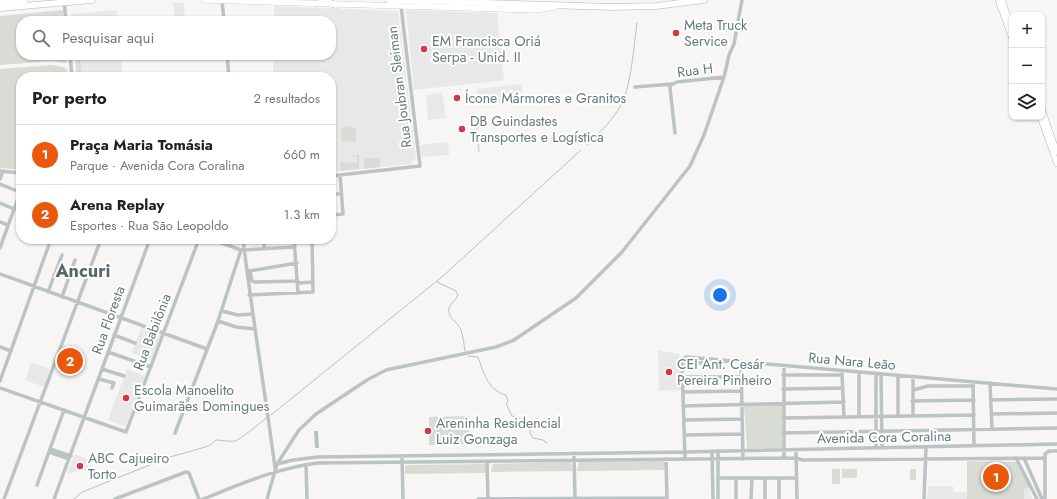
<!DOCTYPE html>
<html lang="pt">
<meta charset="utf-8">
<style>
body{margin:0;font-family:Jost,sans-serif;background:#f2f2f2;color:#202124}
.controls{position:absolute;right:12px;top:12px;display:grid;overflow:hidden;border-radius:8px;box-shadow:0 1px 3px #0004}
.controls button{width:36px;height:36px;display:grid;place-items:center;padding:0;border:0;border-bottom:1px solid #e0e0e0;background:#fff;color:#202124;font:20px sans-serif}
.you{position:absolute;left:720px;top:295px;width:14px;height:14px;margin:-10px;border:3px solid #fff;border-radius:50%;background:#1a73e8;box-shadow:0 0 0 6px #1a73e833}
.badge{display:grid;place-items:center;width:26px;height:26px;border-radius:50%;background:#ea580c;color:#fff;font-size:13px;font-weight:700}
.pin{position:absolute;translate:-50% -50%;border:2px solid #fff;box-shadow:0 1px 4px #0006}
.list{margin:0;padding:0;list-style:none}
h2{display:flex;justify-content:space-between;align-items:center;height:52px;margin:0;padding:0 16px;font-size:17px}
h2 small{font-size:13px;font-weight:400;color:#757577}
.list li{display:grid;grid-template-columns:26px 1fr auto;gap:12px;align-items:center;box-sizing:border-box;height:60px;padding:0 16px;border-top:1px solid #e0e0e0}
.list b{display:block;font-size:15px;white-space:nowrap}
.list p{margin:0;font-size:13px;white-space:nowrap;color:#757577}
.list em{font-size:13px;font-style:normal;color:#757577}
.icon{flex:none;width:22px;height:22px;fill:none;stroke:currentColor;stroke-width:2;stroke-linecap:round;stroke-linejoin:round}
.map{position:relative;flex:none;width:1057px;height:499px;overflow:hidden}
.search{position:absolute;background:#fff;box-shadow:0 1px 3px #0004;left:16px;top:16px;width:320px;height:44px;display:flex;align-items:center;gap:10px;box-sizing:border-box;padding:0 14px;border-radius:16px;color:#757577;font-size:15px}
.panel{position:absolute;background:#fff;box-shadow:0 1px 3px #0004;left:16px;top:72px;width:320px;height:172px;border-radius:16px}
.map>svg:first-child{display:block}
.built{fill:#e8e8e8}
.green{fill:#d9dcd4}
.water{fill:#b3c3c3}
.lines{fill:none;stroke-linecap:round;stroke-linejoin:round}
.stream{stroke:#b3c3c3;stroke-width:1}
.secondary-casing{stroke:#afb8b9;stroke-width:6}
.primary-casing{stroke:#b0b8b9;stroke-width:6}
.highway-casing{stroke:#b0b7b8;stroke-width:7}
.street{stroke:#bcc3c4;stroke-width:3.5}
.secondary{stroke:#fff;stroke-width:5}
.primary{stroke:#fff;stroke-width:5.5}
.highway{stroke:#fff;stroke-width:6}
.poi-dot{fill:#d53747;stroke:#fff;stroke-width:1.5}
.labels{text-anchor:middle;stroke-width:4;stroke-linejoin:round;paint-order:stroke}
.poi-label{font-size:14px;fill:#657a7d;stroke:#fff;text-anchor:start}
.street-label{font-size:14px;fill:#657a7d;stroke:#fff}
.district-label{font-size:18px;font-weight:bold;fill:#566769;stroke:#fff}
</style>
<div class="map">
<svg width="1057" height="499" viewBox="0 0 1057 499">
<rect width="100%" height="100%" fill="#f7f6f4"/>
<path class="built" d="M173 3H184L185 21H175Z
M274 6 398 11 416 158 414 161 411 164 331 172V77H273V55H331V21H274Z
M117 10 118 21H72L71 14Z
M406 10 497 13 504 80 414 90Z
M75 55H121L123 77H76Z
M521 84 523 101 478 104 477 89Z
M442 93 446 118 428 120 426 95Z
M448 142 449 155 421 157 420 145Z
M141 328 160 335 151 360 132 353Z
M658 350 679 354 681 390 659 391Z
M31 362 50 369 44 387 25 380Z
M127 369 145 376 126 425 124 426 108 420Z
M75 454 91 461 87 469 67 474Z
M928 486H953V492H967V499H927Z
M1028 488 1033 499H1024V489Z"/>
<path class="green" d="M63 10 64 21H21V55H67L68 59 66 63 51 61 0 65V16Z
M76 56 80 59 82 77H76Z
M51 65 64 67 67 70 69 77H21V170L0 168V69Z
M471 113 476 116 480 151 478 152 476 128 473 127Z
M346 126 356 128V142L341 141V129Z
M359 155V169L340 171V162L357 163V157L347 156Z
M364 158H380V167L364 169Z
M64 346 83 353 77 371 58 364Z
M782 405V448L747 449 744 406Z
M469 416V444L429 445V417Z
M665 461V470L577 471 579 462Z
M967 461 1015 462 1018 464 1030 488 1024 489V499H967Z
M571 462 573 471 491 472 493 464Z
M485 464 487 473 405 474V467L407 465Z
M832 469H840V484H832Z
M842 469H857V478H842Z
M910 469H916V480H910Z"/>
<path class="water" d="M314 431H318L319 448H315Z"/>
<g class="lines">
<path class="stream" d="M587 145C599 133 613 120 621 105 631 88 634 44 637 23
M437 282 456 291 458 295C456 300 451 303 449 308 447 318 458 322 461 330 463 337 464 343 465 351
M468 356 478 357C483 371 488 391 506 395L508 402 506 404 512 416C516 417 527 421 529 426 531 431 529 433 533 438L543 440 547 443
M271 415 443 276 581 150
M74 499 82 492 170 457 209 446 216 440C222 440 229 442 235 441 238 441 262 422 266 418"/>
<defs>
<path id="secondary" d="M998 0 1012 39
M1002 0 1012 28
M1042 109 1057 152
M1040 117 1057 164"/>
<path id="primary" d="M204 0 536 10 555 7"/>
<path id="highway" d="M321 0 336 5
M389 0 612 7 656 6 704 0
M0 2 25 0
M0 8 92 0"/>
</defs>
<use href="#secondary" class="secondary-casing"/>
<use href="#primary" class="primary-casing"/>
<use href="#highway" class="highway-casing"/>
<path class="street" d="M222 1 224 21
M64 2 66 21
M70 55 72 77
M227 55 229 77
M635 87 672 84
M675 133 670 88 671 85 677 82 724 77
M0 171 21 173
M331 176 420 166 401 6
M0 179 3 171
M0 184 20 192
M331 194H341
M0 203 14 209
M331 215 343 214 340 175
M0 222 8 225
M211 239 241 250 295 247
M243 239C252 315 265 391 275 468
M264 239V249
M294 239 298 293
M294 241H312
M0 248 21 190
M249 271 297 263
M250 271 252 281 254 282 298 281
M0 274 207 349
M298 283 313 282
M48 292 62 255
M249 295 313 292 312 239
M62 297 75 260
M222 311 238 315 252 314
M218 321 236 327 255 329
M114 335 135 343
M0 347 11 351
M108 352 151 367
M741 361 743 459
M682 364 730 361
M784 366V458
M102 369 124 376
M859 372V417
M842 374 844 417
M876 374V448
M881 374 882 448
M783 375H842
M682 377H741
M99 379 114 383 112 388
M0 381 51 239
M973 382 974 446
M990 383 992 429
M0 388 126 432 199 239
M783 389 843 388
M913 390 928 386H973
M683 392 741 391
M991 400 1057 399
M912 401 974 400
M683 406 844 402
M992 414 1057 413
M898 416V376
M913 416V377
M783 418 974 415
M684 420 741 419
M175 433 218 321 241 250
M783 433 1057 428
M685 435 742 434
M50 449 71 456
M796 450 797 499
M718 451V499
M49 452 69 459
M712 452 713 499
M574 453 575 498
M402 456 403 499
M1016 458 1037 499
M1024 458 1042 499
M666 459 667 499
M685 459 682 364V359L686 357 1057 389
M487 461 488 499
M277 464 293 460 318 457 685 452 1057 444
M306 465 307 499
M718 478H796
M736 478V499
M765 478V499
M37 485 64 410
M4 499 101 239
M54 499 150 239
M115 499 186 472 189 473 199 499
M203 499C241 484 277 468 318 463L796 458 803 460 1044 458
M267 499 277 464 299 430 316 414 367 380 386 370 496 347 514 340 576 298 622 252 690 166 704 135 724 77 729 55 734 44 742 0
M478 499 667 498
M751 499 752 478
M779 499V478
M924 499 926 447
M1045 499V454L1049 451H1057"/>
<use href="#secondary" class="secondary"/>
<use href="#primary" class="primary"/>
<use href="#highway" class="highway"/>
</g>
<g class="poi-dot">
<circle cx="676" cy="33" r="4"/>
<circle cx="424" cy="49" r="4"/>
<circle cx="457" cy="98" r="4"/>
<circle cx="462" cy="129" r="4"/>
<circle cx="669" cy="372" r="4"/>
<circle cx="126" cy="398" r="4"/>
<circle cx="428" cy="431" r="4"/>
<circle cx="80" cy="466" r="4"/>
</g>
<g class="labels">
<g class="poi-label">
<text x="684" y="30">Meta Truck<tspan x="684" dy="16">Service</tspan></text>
<text x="432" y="46">EM Francisca Oriá<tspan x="432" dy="16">Serpa - Unid. II</tspan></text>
<text x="465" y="103">Ícone Mármores e Granitos</text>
<text x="470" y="126">DB Guindastes<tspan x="470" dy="16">Transportes e Logística</tspan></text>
<text x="677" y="369">CEI Ant. Cesár<tspan x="677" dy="16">Pereira Pinheiro</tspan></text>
<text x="134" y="395">Escola Manoelito<tspan x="134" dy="16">Guimarães Domingues</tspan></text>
<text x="436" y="428">Areninha Residencial<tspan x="436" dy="16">Luiz Gonzaga</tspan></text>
<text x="88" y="463">ABC Cajueiro<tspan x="88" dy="16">Torto</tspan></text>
</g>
<g class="street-label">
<text transform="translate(695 70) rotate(-7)" y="5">Rua H</text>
<text transform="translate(399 87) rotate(-97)" y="5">Rua Joubran Sleiman</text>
<text transform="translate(108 320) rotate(-70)" y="5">Rua Floresta</text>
<text transform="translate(152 332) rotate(-69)" y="5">Rua Babilônia</text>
<text transform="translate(852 361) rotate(5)" y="5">Rua Nara Leão</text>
<text transform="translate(884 437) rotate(-1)" y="5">Avenida Cora Coralina</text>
</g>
<g class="district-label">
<text x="83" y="277">Ancuri</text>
</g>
</g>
</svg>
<div class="controls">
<button>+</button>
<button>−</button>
<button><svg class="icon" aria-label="layers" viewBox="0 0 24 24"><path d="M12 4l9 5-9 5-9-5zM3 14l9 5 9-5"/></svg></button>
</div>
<div class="you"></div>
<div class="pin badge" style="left:996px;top:477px">1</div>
<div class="pin badge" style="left:70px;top:361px">2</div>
<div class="search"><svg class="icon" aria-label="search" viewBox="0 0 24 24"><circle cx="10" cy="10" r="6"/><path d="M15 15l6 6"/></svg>Pesquisar aqui</div>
<section class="panel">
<h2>Por perto<small>2 resultados</small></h2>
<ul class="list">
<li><span class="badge">1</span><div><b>Praça Maria Tomásia</b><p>Parque · Avenida Cora Coralina</p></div><em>660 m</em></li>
<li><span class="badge">2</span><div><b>Arena Replay</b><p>Esportes · Rua São Leopoldo</p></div><em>1.3 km</em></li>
</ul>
</section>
</div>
